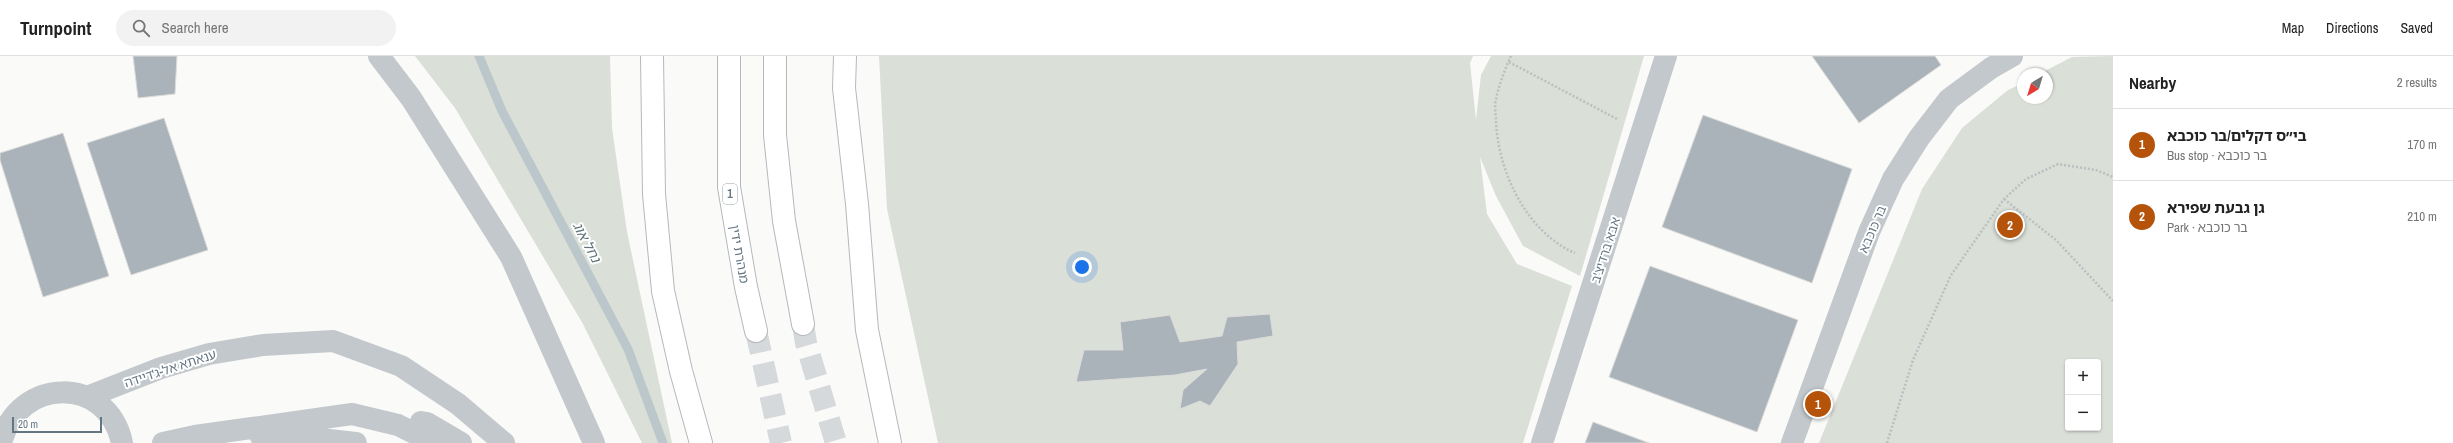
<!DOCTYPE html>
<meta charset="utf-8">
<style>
body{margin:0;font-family:"Archivo Narrow","Noto Sans Hebrew",sans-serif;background:#f2f2f2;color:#222}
.controls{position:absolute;right:12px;bottom:12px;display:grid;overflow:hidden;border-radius:4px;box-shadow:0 1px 3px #0004}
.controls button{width:36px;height:36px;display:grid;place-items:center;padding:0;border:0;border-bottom:1px solid #e0e0e0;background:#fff;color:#222;font:20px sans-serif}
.compass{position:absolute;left:2017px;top:12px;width:36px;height:36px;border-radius:50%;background:#fff;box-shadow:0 1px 3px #0004;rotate:218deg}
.scale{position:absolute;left:12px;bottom:10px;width:90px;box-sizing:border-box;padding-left:4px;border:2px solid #657683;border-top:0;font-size:11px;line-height:14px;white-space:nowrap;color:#657683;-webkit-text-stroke:3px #fff;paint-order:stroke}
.you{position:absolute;left:1082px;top:211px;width:14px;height:14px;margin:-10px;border:3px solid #fff;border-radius:50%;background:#1a73e8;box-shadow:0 0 0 6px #1a73e833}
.badge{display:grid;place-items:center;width:26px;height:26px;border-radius:50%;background:#b45309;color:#fff;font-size:13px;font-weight:700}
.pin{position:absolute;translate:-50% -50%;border:2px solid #fff;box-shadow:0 1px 4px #0006}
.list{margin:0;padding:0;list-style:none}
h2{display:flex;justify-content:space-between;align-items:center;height:52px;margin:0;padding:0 16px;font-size:17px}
h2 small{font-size:13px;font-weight:400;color:#767676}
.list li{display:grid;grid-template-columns:26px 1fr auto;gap:12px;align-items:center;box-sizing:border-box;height:72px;padding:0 16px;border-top:1px solid #e0e0e0}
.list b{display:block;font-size:15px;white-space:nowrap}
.list p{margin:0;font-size:13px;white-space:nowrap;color:#767676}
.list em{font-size:13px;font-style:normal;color:#767676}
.icon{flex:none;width:22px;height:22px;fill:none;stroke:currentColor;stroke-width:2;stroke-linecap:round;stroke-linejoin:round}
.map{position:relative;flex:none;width:2113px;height:387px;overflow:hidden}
header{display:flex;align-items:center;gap:24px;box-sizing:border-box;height:56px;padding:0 20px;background:#fff;border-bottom:1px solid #e0e0e0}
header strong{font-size:19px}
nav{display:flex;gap:22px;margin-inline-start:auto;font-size:14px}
.search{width:280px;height:36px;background:#f2f2f2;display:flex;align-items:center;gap:10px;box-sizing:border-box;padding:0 14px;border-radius:22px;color:#767676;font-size:15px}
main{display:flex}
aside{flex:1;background:#fff}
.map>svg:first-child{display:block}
.green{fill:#dadfd7;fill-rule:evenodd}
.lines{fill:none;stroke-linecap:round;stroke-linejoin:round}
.stream{stroke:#bbc7cb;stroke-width:9}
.building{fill:#aab3b9;stroke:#dcdcda}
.highway-tunnel{stroke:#d5d9db;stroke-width:22;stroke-dasharray:22 11;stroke-linecap:butt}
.highway-casing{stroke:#b4b9bd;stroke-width:24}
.path{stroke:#bbbfc2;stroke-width:2.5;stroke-dasharray:2 2;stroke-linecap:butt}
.minor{stroke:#c3c8cc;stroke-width:22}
.highway{stroke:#fff;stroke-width:22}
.labels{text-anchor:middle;stroke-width:4;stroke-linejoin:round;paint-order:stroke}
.shield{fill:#fff;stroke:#939fa8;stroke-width:1}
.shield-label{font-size:12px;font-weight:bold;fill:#657683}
.street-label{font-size:13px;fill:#657683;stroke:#fff}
.water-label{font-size:14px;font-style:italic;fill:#60757c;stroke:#fff}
</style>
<header>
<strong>Turnpoint</strong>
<div class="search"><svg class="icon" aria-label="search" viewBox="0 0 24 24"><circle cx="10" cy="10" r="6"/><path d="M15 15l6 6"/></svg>Search here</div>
<nav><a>Map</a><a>Directions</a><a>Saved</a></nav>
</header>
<main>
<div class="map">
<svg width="2113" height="387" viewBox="0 0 2113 387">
<rect width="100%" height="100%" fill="#fafaf8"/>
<path class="green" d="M415 0H610L612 72 627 176 672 387H642L583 268 455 52Z
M879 0H1473L1470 7 1476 64 1481 19 1491 0H1644L1580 220 1523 190 1496 140 1480 101 1487 158 1517 208 1572 230 1523 387H938L887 153Z
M2113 0V387H1819L1922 133 1962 72 2008 34 2023 27V42H2047V18H2039L2072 1ZM2068 306H2098V372H2068Z"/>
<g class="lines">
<path class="stream" d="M479 0 502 55 628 293 663 387"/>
</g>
<path class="building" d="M133 0H177L175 38 138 42Z
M1812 0H1935L1941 9 1859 67Z
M1703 59 1852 113 1812 227 1662 171Z
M164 62 208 194 131 219 87 87Z
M63 77 109 220 43 241 0 104V97Z
M1650 210 1798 264 1757 376 1609 321Z
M1270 258 1273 280 1237 286 1238 308 1210 350 1200 345 1180 353 1183 334 1207 313 1175 319 1076 326 1084 294H1123L1120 266 1170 259 1180 286 1222 280 1227 261Z
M1593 366 1649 387H1585Z"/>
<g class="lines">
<path class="highway-tunnel" d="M803 268 806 287 836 387
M756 275 781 387"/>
<defs>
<path id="highway" d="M652 0 654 138 663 235 681 315 701 387
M729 0V131L746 231 756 275
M775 0V79L784 165 803 268
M845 0 844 32 857 148 867 274 890 387"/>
</defs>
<use href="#highway" class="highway-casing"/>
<path class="path" d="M1511 0C1505 13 1499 29 1496 43 1494 50 1496 58 1496 65 1498 115 1526 176 1575 197
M1509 6 1617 63
M2004 143 2056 184 2113 245
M1887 387 1913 304 1951 219 2004 143 2026 123 2058 108 2096 114 2113 121"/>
<path class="minor" d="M379 0 411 42 511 201 594 387
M87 341 161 312 209 298 263 289 333 285 401 310 458 348 504 387
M421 366 427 367 461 387
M261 381 311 382 356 387
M1 387C18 320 108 319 122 387
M163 387 195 380 352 358 398 369 434 387
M1542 387 1666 0
M1792 387 1869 176 1893 123 1919 82 1949 43 1991 12 2012 0"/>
<use href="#highway" class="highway"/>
</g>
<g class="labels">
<rect class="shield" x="723" y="128" width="14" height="20" rx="3"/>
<g class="shield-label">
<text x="730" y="142">1</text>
</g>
<g class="street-label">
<text transform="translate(1872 173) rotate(-67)" y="5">בר כוכבא</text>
<text transform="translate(1605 194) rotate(-72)" y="5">אבא ברדיצ'ב</text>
<text transform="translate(740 198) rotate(80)" y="5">מנהרת ידין</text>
<text transform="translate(170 312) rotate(-18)" y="5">ענאתא אל-ג'דיידה</text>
</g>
<g class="water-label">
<text transform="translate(587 186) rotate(62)" y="5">נחל אוג</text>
</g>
</g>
</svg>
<div class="controls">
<button>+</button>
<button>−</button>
</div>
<svg class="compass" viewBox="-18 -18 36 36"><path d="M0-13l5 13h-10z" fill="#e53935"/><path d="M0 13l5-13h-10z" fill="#767676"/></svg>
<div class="scale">20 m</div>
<div class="you"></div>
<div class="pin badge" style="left:1818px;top:348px">1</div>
<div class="pin badge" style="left:2010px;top:169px">2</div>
</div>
<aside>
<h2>Nearby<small>2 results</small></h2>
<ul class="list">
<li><span class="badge">1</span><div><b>בי״ס דקלים/בר כוכבא</b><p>Bus stop · בר כוכבא</p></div><em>170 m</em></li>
<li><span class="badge">2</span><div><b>גן גבעת שפירא</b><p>Park · בר כוכבא</p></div><em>210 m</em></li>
</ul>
</aside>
</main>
